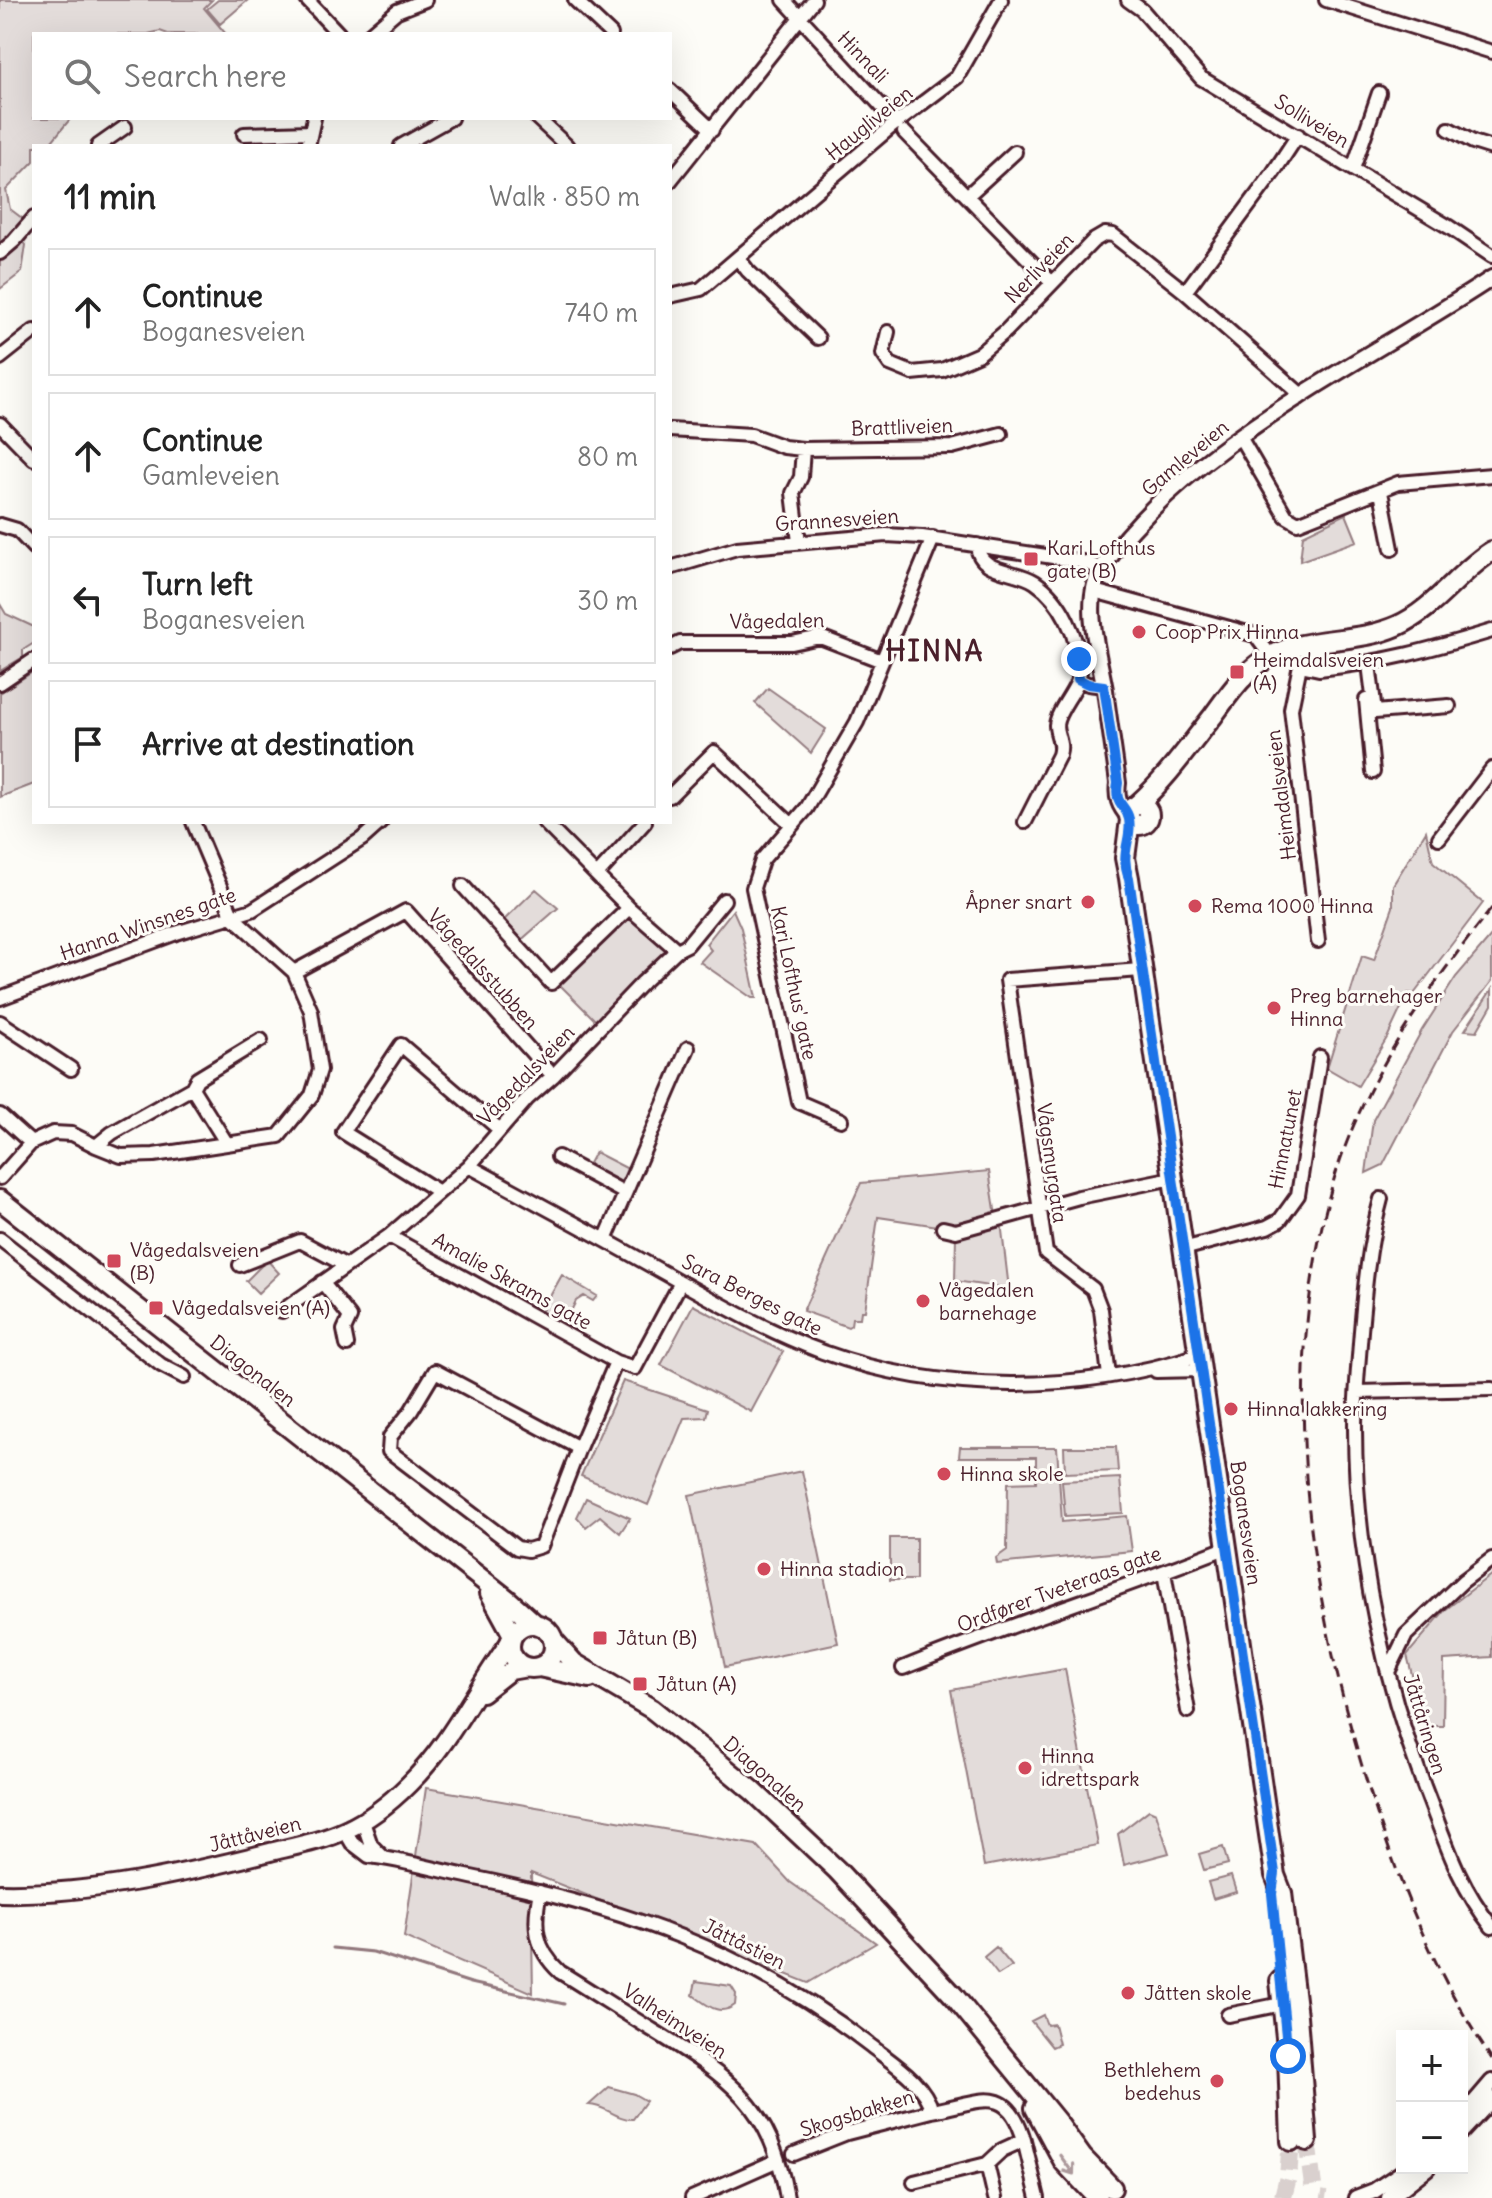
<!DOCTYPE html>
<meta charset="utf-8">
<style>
body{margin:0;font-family:Delius,sans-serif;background:#f6f6f6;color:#222}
.controls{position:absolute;right:24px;bottom:24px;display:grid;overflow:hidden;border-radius:0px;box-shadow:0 8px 32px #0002}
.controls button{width:72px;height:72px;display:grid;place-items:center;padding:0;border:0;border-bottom:2px solid #e0e0e0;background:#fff;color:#222;font:40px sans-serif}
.stop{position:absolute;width:24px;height:24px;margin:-18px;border:6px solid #1a73e8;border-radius:50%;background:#fff}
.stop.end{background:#1a73e8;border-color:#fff;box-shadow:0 2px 8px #0008}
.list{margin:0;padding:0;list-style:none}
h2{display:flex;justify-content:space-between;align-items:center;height:104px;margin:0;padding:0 32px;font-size:34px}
h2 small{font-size:26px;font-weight:400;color:#767676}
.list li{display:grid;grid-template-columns:52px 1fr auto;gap:24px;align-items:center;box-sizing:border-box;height:128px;margin:0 16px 16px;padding:0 16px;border:2px solid #e0e0e0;border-radius:0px}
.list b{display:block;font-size:30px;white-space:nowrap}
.list p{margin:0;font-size:26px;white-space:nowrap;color:#767676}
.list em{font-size:26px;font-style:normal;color:#767676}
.icon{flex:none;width:44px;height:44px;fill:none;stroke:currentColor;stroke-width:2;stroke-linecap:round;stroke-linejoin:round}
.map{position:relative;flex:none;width:1492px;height:2198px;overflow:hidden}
.search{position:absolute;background:#fff;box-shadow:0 8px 32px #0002;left:32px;top:32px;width:640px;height:88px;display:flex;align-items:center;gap:20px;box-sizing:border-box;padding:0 28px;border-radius:0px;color:#767676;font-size:30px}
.panel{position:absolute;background:#fff;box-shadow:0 8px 32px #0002;left:32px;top:144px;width:640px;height:680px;border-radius:0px}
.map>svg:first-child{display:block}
.green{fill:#e3dcda;stroke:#967e82;stroke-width:2}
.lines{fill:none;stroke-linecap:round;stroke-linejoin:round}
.stream{stroke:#91777b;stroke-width:3}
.tertiary-tunnel{stroke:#d9d0ce;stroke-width:14;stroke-dasharray:14 7;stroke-linecap:butt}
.primary-tunnel{stroke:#d9d0ce;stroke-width:18;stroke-dasharray:18 9;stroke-linecap:butt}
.minor-casing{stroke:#4a1f2b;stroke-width:18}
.tertiary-casing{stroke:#4a1f2b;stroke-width:20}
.secondary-casing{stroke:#4a1f2b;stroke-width:22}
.primary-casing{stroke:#4a1f2b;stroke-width:24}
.minor{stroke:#fdfcf7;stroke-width:12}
.tertiary{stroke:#fdfcf7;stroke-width:14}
.secondary{stroke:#fdfcf7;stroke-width:16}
.primary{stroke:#fdfcf7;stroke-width:18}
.rail{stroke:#4a1f2b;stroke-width:3;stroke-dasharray:12 6;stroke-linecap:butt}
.oneway{stroke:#ac999b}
.route{stroke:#1a73e8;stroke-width:10}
.poi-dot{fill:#d1495b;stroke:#fdfcf7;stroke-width:3}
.labels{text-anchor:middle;stroke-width:6;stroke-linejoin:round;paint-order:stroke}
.street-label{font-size:20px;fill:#4a1f2b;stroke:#fdfcf7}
.poi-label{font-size:20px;fill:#4a1f2b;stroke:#fdfcf7;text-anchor:start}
.district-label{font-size:28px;font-weight:bold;letter-spacing:2px;fill:#4a1f2b;stroke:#fdfcf7}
</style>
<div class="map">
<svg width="1492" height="2198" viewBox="0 0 1492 2198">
<rect width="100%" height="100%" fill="#fdfcf7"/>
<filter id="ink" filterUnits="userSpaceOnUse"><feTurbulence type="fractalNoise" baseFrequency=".0125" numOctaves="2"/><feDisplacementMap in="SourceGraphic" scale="16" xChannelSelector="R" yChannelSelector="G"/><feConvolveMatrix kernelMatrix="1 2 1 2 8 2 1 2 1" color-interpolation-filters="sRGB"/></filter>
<g filter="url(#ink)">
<path class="green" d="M0 0H212L204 8 226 34H168L160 31 148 34H34V118H71L48 146H34V161L6 190 10 209 27 222 17 233 26 245 22 272 0 289Z
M218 0H248L220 24 207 9Z
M1346 514 1357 541 1300 561 1303 535Z
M0 604 6 614 34 627V643L23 650V657L0 671Z
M34 671V784L0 797V693Z
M768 688 826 729 811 753 755 703Z
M1426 831 1433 862 1483 903 1414 994 1408 993 1388 1036 1358 1086 1327 1068 1362 956 1374 960 1393 907V885Z
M536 889 558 908 519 942 501 923Z
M733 910 741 928 756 998H752L700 962 711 950 706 944Z
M634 918 665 946 666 950 597 1022 556 981 622 920Z
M1492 935V981L1453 1031 1383 1165 1366 1173 1373 1120 1422 1030 1456 977Z
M1492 989V1005L1477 1031 1465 1030Z
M595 1152 628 1169 620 1184 587 1167Z
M989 1171 996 1216 951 1228 878 1217 865 1311H861L860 1318H852L851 1325 848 1327 803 1311 861 1183Z
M1001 1222 1009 1289 955 1281 956 1235Z
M267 1260 279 1273 258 1293 246 1281Z
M562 1275 597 1296 593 1301 584 1296 576 1301 564 1325 540 1314Z
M693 1305 783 1352 751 1412 661 1365Z
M623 1381 708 1409 706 1417 684 1418 648 1505 581 1476Z
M960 1447H1057L1062 1522 1127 1516 1132 1551 997 1564 996 1558 1007 1550 1008 1483 1036 1482V1457H959Z
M1064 1447H1116L1118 1471 1065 1473Z
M802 1471 838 1643 725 1667 689 1495Z
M1120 1478 1123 1513 1065 1516 1062 1481Z
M586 1498 630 1518 620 1533 600 1516 586 1527 577 1517Z
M890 1538H916V1580H890Z
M1492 1574V1657L1444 1660 1443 1726H1425L1407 1655 1445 1610Z
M1065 1669 1098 1845 984 1866 951 1690Z
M426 1788 756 1845 790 1882 876 1943 808 1983 531 1873 533 1993 404 1937Z
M1149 1810 1156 1813 1169 1853 1124 1865 1118 1834Z
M1223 1847 1228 1864 1204 1870 1199 1854Z
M1231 1876 1236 1892 1213 1899 1208 1882Z
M996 1947 1012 1966 998 1975 984 1957Z
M696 1981 731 1986 736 1994 735 2005C719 2017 707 2005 693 1995Z
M1043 2015 1047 2025 1054 2024 1059 2044 1052 2047 1031 2021Z
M609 2087 634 2094 646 2101 633 2119C617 2120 605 2105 589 2105Z"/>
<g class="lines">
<path class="stream" d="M333 1948 373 1952 471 1983 564 2004"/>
<path class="tertiary-tunnel" d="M1321 2197 1326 2198"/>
<path class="primary-tunnel" d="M1307 2141 1314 2193
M1283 2197 1288 2177 1291 2141"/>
<defs>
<path id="minor" d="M307 0 339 34
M575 0 611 34
M784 0 897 123
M1128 0 1142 10 1201 78 1449 227 1492 256
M1326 0 1492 52
M370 34 397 11 425 0
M670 90 712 130
M537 118 567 146
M1449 129 1473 142 1492 148
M904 132 1052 283
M244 134 310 132
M98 146 125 127
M308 146 314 118
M401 146 451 118
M1353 169 1379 93
M670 181 814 0
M967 196 1015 152
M0 253 14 241 34 218
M738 258 748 271 818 338
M1185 292 1273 173 1298 135
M670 296 701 289 891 127 957 77 1001 0
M888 332 883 354 890 364 912 373 942 370 979 354 1006 331 1093 241 1105 234 1113 235 1185 292 1297 391 1299 398
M0 358 34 331
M0 424 34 459
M670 430 751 435 784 447 803 449 952 447 1001 434
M1240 437 1286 516 1298 523 1398 483 1492 475
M1381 492 1392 549
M0 525 17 530 34 548
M799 542 793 493 801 477 803 449
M977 545C979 574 1016 569 1035 582 1062 600 1078 637 1080 668 1081 688 1058 707 1056 725 1056 736 1063 742 1059 755L1025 822
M670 568 737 548 886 535 922 537 1079 561 1102 568
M1094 591 1255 635 1270 655
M1316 642 1319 669C1382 663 1432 649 1492 631
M670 648 680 643H792L820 637 882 661
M1369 664 1375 712 1449 706
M1078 679 1088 684 1104 686
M0 683 34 660
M1366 700 1373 772
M670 796 714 752 792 825
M544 822 629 908 677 950
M1439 838 1492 769
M597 875 645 822
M463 886 551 983 629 908
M1318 941 1291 709 1300 665 1319 669
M294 972 406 911 553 1076
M0 998 176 933 252 910 362 839 381 822
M0 1022 71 1069
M192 1088 197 1079 261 1040
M0 1115 31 1143
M841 1120 799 1102 753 888 762 860 807 808 857 722 933 538
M96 1146 112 1133 192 1088 227 1144
M558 1157 625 1193
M469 1166C529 1199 590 1231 650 1265 706 1296 763 1330 823 1352 942 1395 1080 1393 1199 1355
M0 1178 31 1143 53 1133 72 1134 96 1146 121 1156 154 1155 279 1136 312 1095 320 1070 311 1011 294 972 233 917 193 822
M439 1192 343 1132 401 1045 500 1130
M1381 1199C1368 1246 1364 1294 1360 1343 1358 1371 1355 1400 1355 1428 1355 1555 1384 1684 1430 1802 1448 1849 1460 1886 1492 1927
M943 1228 956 1231 1079 1197 1173 1178
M389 1236 616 1362
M0 1239 161 1365 184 1377
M605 1240 688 1048
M1183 1249 1267 1227 1280 1220 1298 1195 1320 1057
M240 1265 300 1241 345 1265
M322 1282 350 1317 344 1330 347 1345
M282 1311 389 1236 469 1166 527 1099 553 1076 643 982 677 950 687 945 724 900
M1156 1371 1202 1370
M1109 1376 1101 1310 1093 1289 1046 1253 1007 980 1141 970
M1357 1392 1492 1389
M579 1448 435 1371 411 1411 390 1437 389 1451 517 1548 528 1550 541 1546 579 1448 616 1362 635 1368 681 1282
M1164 1572 1188 1711
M903 1668C1010 1624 1120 1590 1228 1547
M1388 1672 1406 1635 1463 1581 1492 1559
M363 1822 371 1845 383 1857
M345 1831 352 1843 369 1856C403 1860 437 1870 471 1877 623 1908 746 1949 871 2046 894 2064 924 2082 932 2111 979 2103 1007 2081 1024 2140L1002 2150 987 2164 914 2182
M540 1892C533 1924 534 1948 560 1972 591 1991 623 2012 654 2031 730 2078 771 2105 787 2198
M1228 2015 1282 2004
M1024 2140 1038 2198
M794 2154 847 2133 932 2111
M987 2164 995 2198
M692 2198 778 2160"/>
<path id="tertiary" d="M1129 817C1119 806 1116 797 1118 783 1114 752 1109 721 1105 690 1099 654 1081 601 1102 568 1189 442 1366 362 1492 278
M1462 2117 1492 2082
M1462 2131 1492 2099
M1356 2198 1374 2191 1409 2168
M1389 2198 1427 2168"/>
<path id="secondary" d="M482 1693 510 1671 527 1668
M0 1893C90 1895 183 1874 270 1852 295 1846 323 1841 346 1830 370 1819 391 1802 409 1784 452 1742 476 1687 511 1640"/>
<path id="primary" d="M1138 804C1167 778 1189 746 1213 716 1226 698 1239 679 1257 665 1297 633 1352 646 1397 626 1434 610 1458 572 1492 551
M1129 815a10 10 0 1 1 20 0a10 10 0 1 1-20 0Z
M1130 820 1125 858 1129 878 1268 1828 1275 1875 1282 1893 1297 2016 1307 2141
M0 1200 507 1599 535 1624
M490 1593 513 1635
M510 1646a22 22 0 1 1 44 0a22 22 0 1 1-44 0Z
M554 1641 574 1663 652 1709 702 1749 753 1791 837 1870 954 1996 1057 2122 1082 2157 1112 2188
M539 1667 590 1678
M1280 1981 1288 2056 1291 2141
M1035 2108 1064 2162 1098 2198"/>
</defs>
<use href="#minor" class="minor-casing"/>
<use href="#tertiary" class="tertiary-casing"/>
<use href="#secondary" class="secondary-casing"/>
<use href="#primary" class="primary-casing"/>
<use href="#minor" class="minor"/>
<use href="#tertiary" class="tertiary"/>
<use href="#secondary" class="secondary"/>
<use href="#primary" class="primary"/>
<path class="rail" d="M1492 908C1425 992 1362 1082 1332 1186 1276 1385 1309 1601 1371 1795 1400 1887 1437 1979 1492 2059"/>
</g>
<defs><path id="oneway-shaft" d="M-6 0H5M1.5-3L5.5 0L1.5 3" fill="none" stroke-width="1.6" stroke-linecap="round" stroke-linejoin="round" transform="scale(2)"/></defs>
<use class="oneway" href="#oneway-shaft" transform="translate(1067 2165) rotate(54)"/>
</g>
<g class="lines" filter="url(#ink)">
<path class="route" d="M1079 659 1078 679 1088 684 1104 686 1118 783C1114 806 1126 804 1129 819 1133 837 1119 854 1129 878L1275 1873 1272 1894 1288 2056"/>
</g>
<g class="poi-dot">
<rect x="1023" y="551" width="16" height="16" rx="4"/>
<circle cx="1139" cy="632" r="8"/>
<rect x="1229" y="664" width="16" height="16" rx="4"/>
<circle cx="1088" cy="902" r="8"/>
<circle cx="1195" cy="906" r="8"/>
<circle cx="1274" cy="1008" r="8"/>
<rect x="106" y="1253" width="16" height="16" rx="4"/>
<circle cx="923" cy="1301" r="8"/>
<rect x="148" y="1300" width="16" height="16" rx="4"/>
<circle cx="1231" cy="1409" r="8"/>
<circle cx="944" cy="1474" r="8"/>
<circle cx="764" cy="1569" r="8"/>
<rect x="592" y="1630" width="16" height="16" rx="4"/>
<rect x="632" y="1676" width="16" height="16" rx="4"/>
<circle cx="1025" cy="1768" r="8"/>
<circle cx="1128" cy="1993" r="8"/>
<circle cx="1217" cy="2081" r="8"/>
</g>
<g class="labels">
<g class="street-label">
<text transform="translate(863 57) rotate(46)" y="7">Hinnali</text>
<text transform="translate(1312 121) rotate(31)" y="7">Solliveien</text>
<text transform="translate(869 123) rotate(-39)" y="7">Haugliveien</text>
<text transform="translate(1039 268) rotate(-46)" y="7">Nerliveien</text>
<text transform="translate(902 427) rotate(-2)" y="7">Brattliveien</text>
<text transform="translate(1185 458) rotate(-40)" y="7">Gamleveien</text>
<text transform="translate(837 520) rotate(-4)" y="7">Grannesveien</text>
<text transform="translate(777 621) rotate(-1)" y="7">Vågedalen</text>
<text transform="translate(1281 795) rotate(-97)" y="7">Heimdalsveien</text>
<text transform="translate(148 924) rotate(-19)" y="7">Hanna Winsnes gate</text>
<text transform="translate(483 969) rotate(48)" y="7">Vågedalsstubben</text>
<text transform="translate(794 983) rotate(78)" y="7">Kari Lofthus' gate</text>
<text transform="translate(526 1075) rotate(-46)" y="7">Vågedalsveien</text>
<text transform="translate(1285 1139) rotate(-79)" y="7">Hinnatunet</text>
<text transform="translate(1052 1163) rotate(82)" y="7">Vågsmyrgata</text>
<text transform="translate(512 1281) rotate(29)" y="7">Amalie Skrams gate</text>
<text transform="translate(752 1295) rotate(27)" y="7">Sara Berges gate</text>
<text transform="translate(253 1371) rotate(38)" y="7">Diagonalen</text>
<text transform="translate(1246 1523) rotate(82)" y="7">Boganesveien</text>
<text transform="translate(1059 1589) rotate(-20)" y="7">Ordfører Tveteraas gate</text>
<text transform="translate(1425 1724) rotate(73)" y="7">Jåttåringen</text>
<text transform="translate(765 1774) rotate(41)" y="7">Diagonalen</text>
<text transform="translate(255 1834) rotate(-14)" y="7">Jåttåveien</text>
<text transform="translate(744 1944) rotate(26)" y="7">Jåttåstien</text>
<text transform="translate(675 2021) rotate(33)" y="7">Valheimveien</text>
<text transform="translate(857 2113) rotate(-17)" y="7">Skogsbakken</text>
</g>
<g class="poi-label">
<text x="1047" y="555">Kari Lofthus<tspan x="1047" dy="23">gate (B)</tspan></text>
<text x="1155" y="639">Coop Prix Hinna</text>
<text x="1253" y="667">Heimdalsveien<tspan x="1253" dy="23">(A)</tspan></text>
<text x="1072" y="909" text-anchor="end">Åpner snart</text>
<text x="1211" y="913">Rema 1000 Hinna</text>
<text x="1290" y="1003">Preg barnehager<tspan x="1290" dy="23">Hinna</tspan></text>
<text x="130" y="1257">Vågedalsveien<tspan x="130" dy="23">(B)</tspan></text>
<text x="939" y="1297">Vågedalen<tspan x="939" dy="23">barnehage</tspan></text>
<text x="172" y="1315">Vågedalsveien (A)</text>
<text x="1247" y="1416">Hinna lakkering</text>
<text x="960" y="1481">Hinna skole</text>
<text x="780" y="1576">Hinna stadion</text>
<text x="616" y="1645">Jåtun (B)</text>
<text x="656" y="1691">Jåtun (A)</text>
<text x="1041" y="1763">Hinna<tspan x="1041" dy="23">idrettspark</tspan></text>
<text x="1144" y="2000">Jåtten skole</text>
<text x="1201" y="2077" text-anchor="end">Bethlehem<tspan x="1201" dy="23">bedehus</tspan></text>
</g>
<g class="district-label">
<text x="935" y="661">HINNA</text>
</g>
</g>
</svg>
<div class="controls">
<button>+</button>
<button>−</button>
</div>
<div class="stop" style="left:1288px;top:2056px"></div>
<div class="stop end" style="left:1079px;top:659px"></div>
<div class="search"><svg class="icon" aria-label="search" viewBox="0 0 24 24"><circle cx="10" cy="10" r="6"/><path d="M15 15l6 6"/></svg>Search here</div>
<section class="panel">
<h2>11 min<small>Walk · 850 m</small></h2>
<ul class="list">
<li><svg class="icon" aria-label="ahead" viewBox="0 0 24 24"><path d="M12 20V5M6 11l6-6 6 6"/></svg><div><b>Continue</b><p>Boganesveien</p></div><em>740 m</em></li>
<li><svg class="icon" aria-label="ahead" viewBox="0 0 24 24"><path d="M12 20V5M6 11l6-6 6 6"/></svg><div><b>Continue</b><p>Gamleveien</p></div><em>80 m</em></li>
<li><svg class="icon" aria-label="left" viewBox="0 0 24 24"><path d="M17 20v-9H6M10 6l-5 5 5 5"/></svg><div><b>Turn left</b><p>Boganesveien</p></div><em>30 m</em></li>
<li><svg class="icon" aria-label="arrive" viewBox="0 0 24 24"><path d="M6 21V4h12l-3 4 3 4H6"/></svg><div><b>Arrive at destination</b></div></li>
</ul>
</section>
</div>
